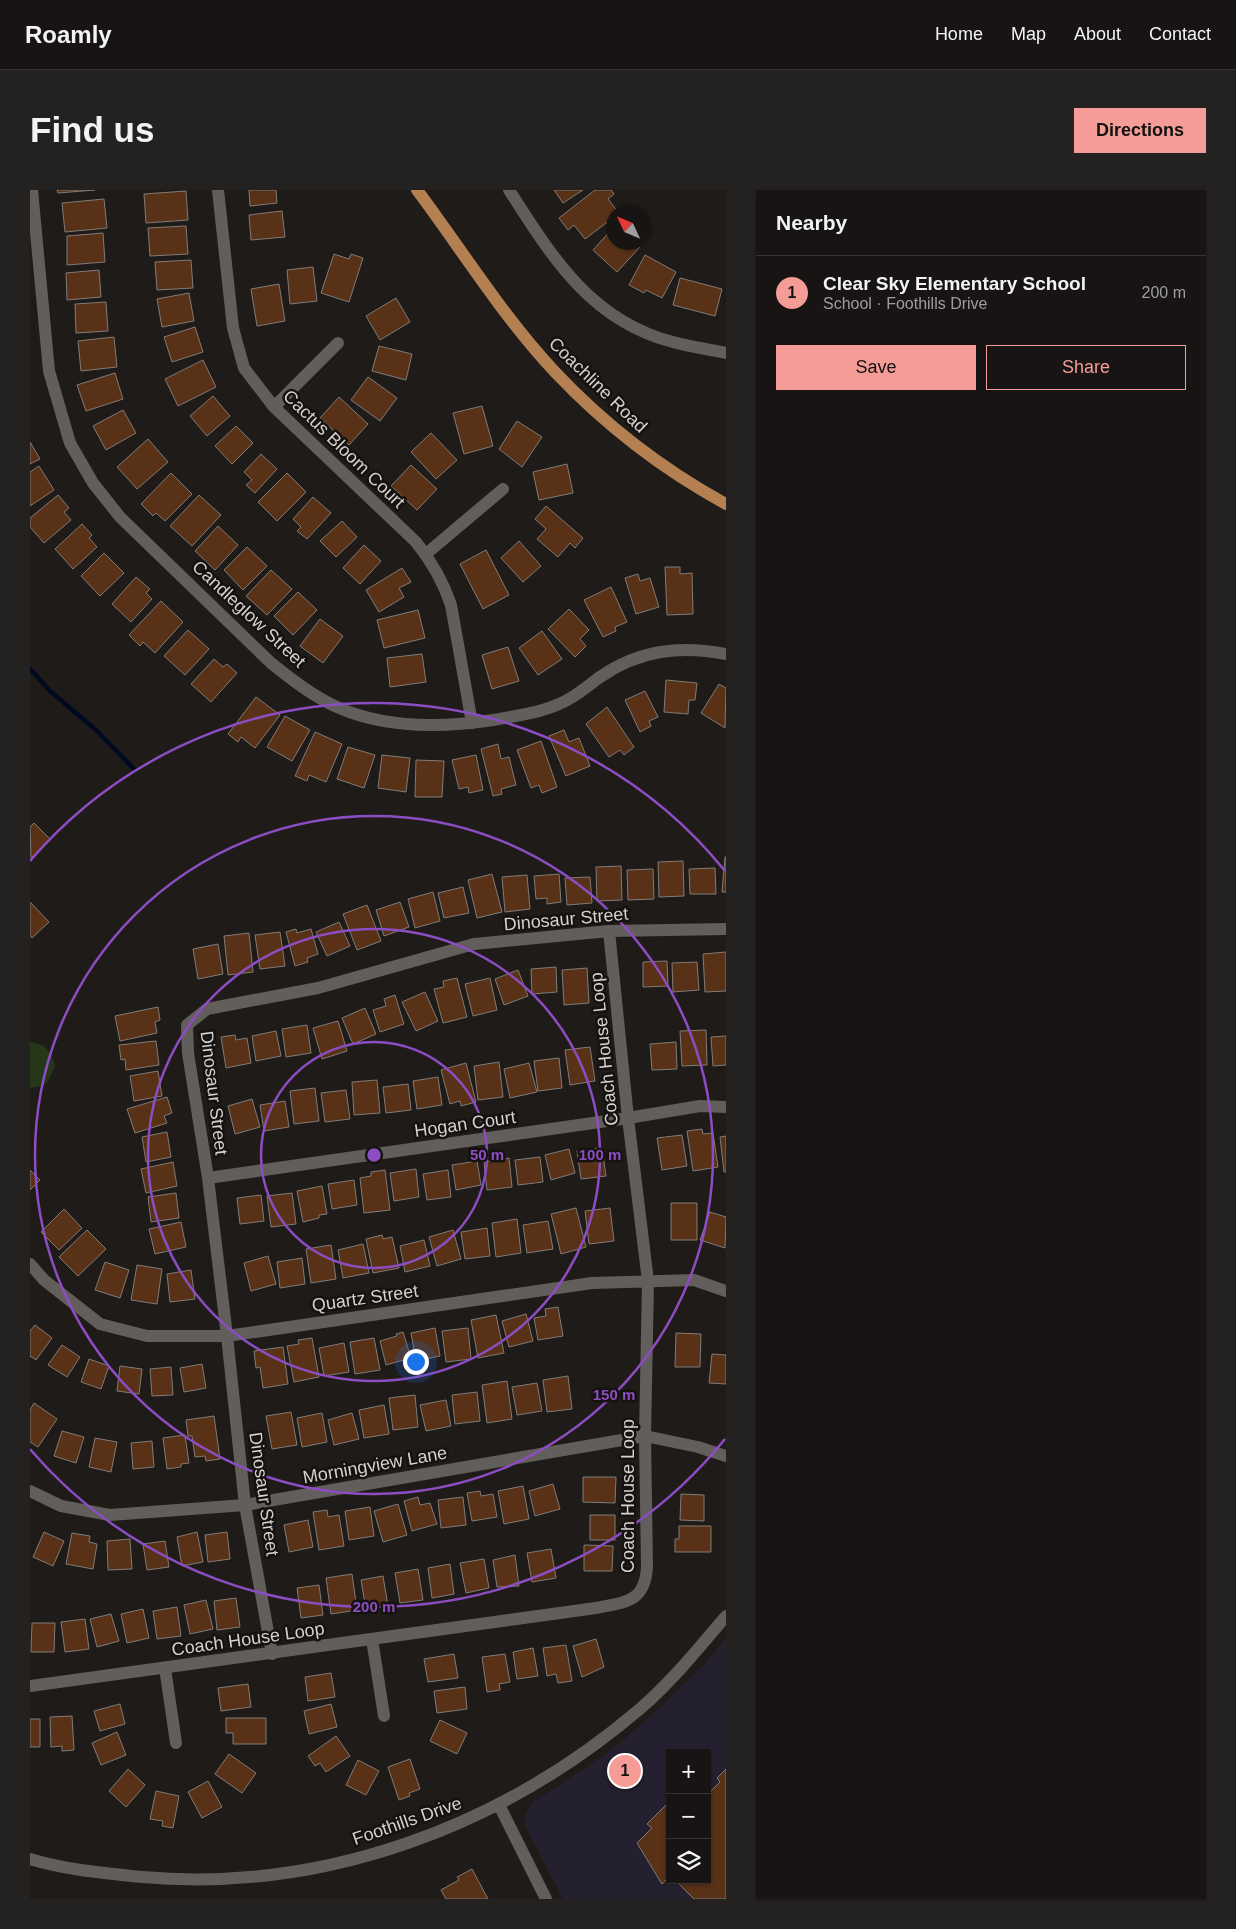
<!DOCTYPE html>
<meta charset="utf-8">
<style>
body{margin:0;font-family:Arial,sans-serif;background:#242121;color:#f1f3f6}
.controls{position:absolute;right:15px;bottom:15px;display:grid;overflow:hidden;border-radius:0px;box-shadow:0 1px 4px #0004}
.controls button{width:45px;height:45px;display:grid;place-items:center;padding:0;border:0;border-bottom:1px solid #363333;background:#171413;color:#f1f3f6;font:25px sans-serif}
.compass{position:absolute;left:576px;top:15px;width:45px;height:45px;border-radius:50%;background:#171413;box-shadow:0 1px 4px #0004;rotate:314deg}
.you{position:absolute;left:385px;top:1171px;width:18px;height:18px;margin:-12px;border:4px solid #fff;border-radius:50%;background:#1a73e8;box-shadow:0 0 0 8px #1a73e833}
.badge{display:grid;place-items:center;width:32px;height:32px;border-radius:50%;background:#f59c96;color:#111;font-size:16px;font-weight:700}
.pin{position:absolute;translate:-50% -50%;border:2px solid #fff;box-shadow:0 1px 5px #0006}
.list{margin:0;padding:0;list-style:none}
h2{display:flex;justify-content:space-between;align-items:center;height:65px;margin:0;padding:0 20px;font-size:21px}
h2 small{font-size:16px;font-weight:400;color:#9e9ea0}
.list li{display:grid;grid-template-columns:32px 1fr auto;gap:15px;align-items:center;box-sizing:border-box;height:75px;padding:0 20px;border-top:1px solid #363333}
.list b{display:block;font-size:19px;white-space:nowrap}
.list p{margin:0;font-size:16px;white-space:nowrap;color:#9e9ea0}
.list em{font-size:16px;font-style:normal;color:#9e9ea0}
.actions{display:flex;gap:10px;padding:15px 20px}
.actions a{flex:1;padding:11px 0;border:1px solid #f59c96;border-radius:0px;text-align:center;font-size:18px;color:#f59c96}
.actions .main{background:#f59c96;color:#111}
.icon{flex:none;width:28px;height:28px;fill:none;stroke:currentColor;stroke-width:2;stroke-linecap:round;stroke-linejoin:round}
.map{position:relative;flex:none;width:696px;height:1709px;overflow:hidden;border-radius:0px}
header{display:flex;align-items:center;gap:30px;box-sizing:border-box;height:70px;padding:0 25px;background:#171413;border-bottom:1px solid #363333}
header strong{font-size:24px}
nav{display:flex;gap:28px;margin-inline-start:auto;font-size:18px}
.intro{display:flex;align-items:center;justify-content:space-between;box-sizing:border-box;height:120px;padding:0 30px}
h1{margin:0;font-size:35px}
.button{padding:12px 22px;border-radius:0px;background:#f59c96;color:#111;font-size:18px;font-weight:700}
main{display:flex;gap:30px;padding:0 30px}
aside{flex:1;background:#171413;border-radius:0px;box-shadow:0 1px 4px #0004}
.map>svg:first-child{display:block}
.education{fill:#25202f;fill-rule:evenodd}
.green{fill:#263619}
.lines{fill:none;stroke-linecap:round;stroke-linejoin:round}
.stream{stroke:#000a1e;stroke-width:4.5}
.building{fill:#583117;stroke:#807c79}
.minor{stroke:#625e5c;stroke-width:12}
.major{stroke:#b48052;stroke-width:12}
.ring{fill:none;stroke:#8d4dc2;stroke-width:2.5}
.labels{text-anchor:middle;stroke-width:5;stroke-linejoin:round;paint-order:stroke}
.street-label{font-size:18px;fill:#d4d2d0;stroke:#151210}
.centre{fill:#8d4dc2;stroke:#151210;stroke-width:2.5}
.ring-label{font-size:15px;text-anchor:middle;font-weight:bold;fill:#8d4dc2;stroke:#151210;stroke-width:5;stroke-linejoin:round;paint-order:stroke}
</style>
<header>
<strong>Roamly</strong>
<nav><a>Home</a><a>Map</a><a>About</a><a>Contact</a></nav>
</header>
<div class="intro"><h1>Find us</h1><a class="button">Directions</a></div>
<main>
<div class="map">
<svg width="696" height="1709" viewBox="0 0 696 1709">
<rect width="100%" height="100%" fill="#1f1b19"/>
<path class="education" d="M696 1448V1709H533L495 1636 496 1623 502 1613 569 1569 605 1541 676 1473ZM640 1563H677V1690H640Z"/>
<path class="green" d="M0 852C15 853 22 862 25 876L18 891 12 896 0 898Z"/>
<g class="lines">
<path class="stream" d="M0 479 20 501 66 540 105 580"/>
</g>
<path class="building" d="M27 0H65L28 3Z
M219 0H246L247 13 220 16Z
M524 0H553L533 13Z
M565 0H581L584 4 578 9 588 22H584V27L555 49 544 35 538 40 529 28Z
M156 1 158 30 116 33 114 4Z
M74 9 77 38 35 42 32 13Z
M252 21 255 47 221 50 219 25Z
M156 36 158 64 120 66 118 38Z
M584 37V52H605L610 57 587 82 563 60Z
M73 43 75 72 37 75V46Z
M304 64 319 69 321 64 333 68 319 112 291 103Z
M615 65 646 82 632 108 616 100 614 103 599 95Z
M161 70 163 98 127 100 125 72Z
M283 77 287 111 260 114 257 80Z
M69 80 71 107 37 110 36 83Z
M650 88 692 99 685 126 643 115Z
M249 94 255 131 227 136 221 99Z
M159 103 164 131 132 137 127 109Z
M366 108 380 132 350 150 336 126Z
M76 112 78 141 46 143 45 114Z
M165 137 173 162 142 172 134 147Z
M84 147 87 177 51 181 48 151Z
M349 156 382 164 376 190 342 181Z
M173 170 186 197 148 216 135 189Z
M85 183 93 209 56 221 47 195Z
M338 187 367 208 350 231 321 210Z
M183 206 200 226 177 246 160 226Z
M309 207 338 234 319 255 290 228Z
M452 216 463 256 434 264 423 223Z
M93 220 106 243 76 260 63 236Z
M487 231 512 247 492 277 469 259Z
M206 236 223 253 202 274 185 256Z
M401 243 427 270 406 289 381 262Z
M118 249 138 272 107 299 87 277Z
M0 252 10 269 0 274Z
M231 264 247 279 225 303 216 295 222 290 214 282Z
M537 274 543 303 509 310 503 282Z
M381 275 407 299 387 320 361 296Z
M9 276 24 300 0 316V282Z
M141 283 162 304 135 331 126 323 123 326 111 314Z
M257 283 276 302 247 331 228 312Z
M28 305 39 318 34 322 41 330 14 353 0 337V328Z
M169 305 191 325 162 356 140 336Z
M283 307 301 323 277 349 267 341 271 337 263 329Z
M516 316 553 348 545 358 540 353 528 367 507 349 516 339 505 329Z
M312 331 327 347 306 367 290 351Z
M52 334 62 345 59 348 67 357 43 379 25 359Z
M188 336 208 355 185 380 165 361Z
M489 351 511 376 493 392 471 368Z
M334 355 351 371 330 394 313 378Z
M217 357 237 376 213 400 194 380Z
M456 360 479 405 453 419 430 374Z
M74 363 94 383 70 406 51 386Z
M635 377H650V384L662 383 663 424 637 425Z
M372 378 381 392 369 398 374 407 349 422 336 400Z
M241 380 262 399 237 425 216 406Z
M608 384 610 391 620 388 629 417 606 424 595 388Z
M106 387 120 399 116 403 122 409 101 432 82 414Z
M581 397 597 432 585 437 586 441 573 447 554 410Z
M268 402 287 420 263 445 244 426Z
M131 411 153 432 125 463 113 452 110 456 99 445Z
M539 419 559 440 550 449 556 456 545 467 518 439Z
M388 420 395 448 354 458 347 430Z
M290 429 313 446 293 473 270 456Z
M158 440 179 459 155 485 134 466Z
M512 441 532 469 508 485 489 458Z
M478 457 489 491 462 499 452 465Z
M392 464 396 492 360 497 357 468Z
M184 469 193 477 197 474 207 483 181 512 161 494Z
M636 490 667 493 665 510H659L658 524 634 522Z
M689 494 696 498 695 538 671 523Z
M615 501 628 527 619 531 621 536 610 542 595 510Z
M226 507 250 525 225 558 211 547 208 552 198 544Z
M577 517 604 557 594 565 590 560 579 567 556 534Z
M255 526 280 540 262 571 237 557Z
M534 540 539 552 549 548 560 576 536 586 519 546Z
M285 542 312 554 296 592 279 585 277 591 265 586Z
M511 551 527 597 512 603 509 595 501 598 487 560Z
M468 554 471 569 479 567 486 595 471 599 472 604 463 606 451 559Z
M318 557 345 565 334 598 307 589Z
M352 565 380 568 376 602 348 598Z
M446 565 453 600 439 603 438 597 429 599 422 570Z
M386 570 414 571 412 607H385Z
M4 633 20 649 1 668 0 637Z
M695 667H696V702H692Z
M653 671 654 706 629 707 628 672Z
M591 676 592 710 567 711 566 677Z
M685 678 686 704H660L659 679Z
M623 679 624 709 598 710 597 680Z
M462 684 472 722 447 728 438 690Z
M529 684 531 712 517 714V708L506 709 504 686Z
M497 685 500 719 475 722 472 687Z
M560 687 562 713 537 715 535 688Z
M433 697 439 723 414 728 408 703Z
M403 702 410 731 385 738 378 709Z
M0 712 19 732 2 748 0 745Z
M370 712 379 737 354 746 346 720Z
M337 715 351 751 327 760 313 724Z
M309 732 320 756 297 766 286 742Z
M266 739 267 743 281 739 288 764 277 768 278 772 265 776 256 742Z
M250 742 255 776 230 779 225 745Z
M219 743 223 782 198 785 194 746Z
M188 754 193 784 168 789 163 759Z
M696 762V801L675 802 673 764Z
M637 771 638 796 613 797V772Z
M667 772 669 800 643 802 642 773Z
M526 777 527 802 502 804 501 779Z
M557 778 559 813 534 815 532 780Z
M488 780 498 806 474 815 465 789Z
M427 788 437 827 413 833 404 799 414 797 413 791Z
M460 788 467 820 443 826 435 794Z
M395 802 408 831 386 841 372 812Z
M365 805 374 834 350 842 343 820 356 816 354 809Z
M128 817 130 830 125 832 127 843 90 851 85 826Z
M335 818 346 844 323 854 312 828Z
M308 831 317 861 292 869 283 838Z
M277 835 281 863 256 867 252 839Z
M676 840 677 875 652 876 650 841Z
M246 841 251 866 226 871 222 846Z
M205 845 206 850 217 848 221 873 196 878 191 847Z
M696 846V875L683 876 681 847Z
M126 851 129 875 96 880 95 869 91 870 89 855Z
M646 852 647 879 622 880 620 854Z
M560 857 565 891 540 895 535 860Z
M529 868 532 898 508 901 504 871Z
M469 872 473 907 448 910 444 876Z
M436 873 446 912 431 916 430 911 420 914 411 880Z
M499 873 507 902 480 908 474 879Z
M128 881 132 906 104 911 100 886Z
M408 887 412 915 387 919 383 891Z
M347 890 350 923 324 925 322 892Z
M378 894 381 920 356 923 353 897Z
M285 898 289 931 264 934 260 901Z
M316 900 320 929 295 932 291 903Z
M137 907 142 923 134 926 137 933 105 943 97 919Z
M222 909 230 937 205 944 198 916Z
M255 911 259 937 234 941 230 915Z
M672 939 673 944 683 943 688 977 663 981 657 941Z
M137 942 141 967 116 972 112 947Z
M652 945 657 976 632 980 627 948Z
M696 946V982H694L690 947Z
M572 958 576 986 551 989 547 961Z
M539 959 545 983 521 990 515 965Z
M510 967 513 992 488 995 485 970Z
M479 968 482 997 457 1000 454 972Z
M447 971 451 995 426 1000 422 975Z
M143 972 147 996 116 1003 111 979Z
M386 979 389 1007 364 1011 360 983Z
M0 980 10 990 0 1000Z
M355 980 360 1020 334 1023 330 988 341 986V982Z
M418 980 421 1007 397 1010 393 984Z
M324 990 327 1015 302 1019 298 994Z
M292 996 297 1024 289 1025V1028L273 1032 267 1001Z
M146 1003 149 1028 121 1032 118 1007Z
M262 1003 266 1034 241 1037 237 1006Z
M231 1005 234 1031 210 1034 207 1008Z
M641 1013H667V1050H641Z
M546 1018 556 1057 531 1064 521 1024Z
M580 1018 584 1051 559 1054 555 1021Z
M34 1019 52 1038 29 1060 11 1042Z
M680 1022 696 1027 695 1058 670 1050Z
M487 1029 491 1063 466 1067 462 1033Z
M518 1031 523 1059 497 1063 493 1035Z
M151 1032 156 1057 125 1064 119 1039Z
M457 1038 460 1066 435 1069 431 1042Z
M57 1040 76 1059 48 1086 29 1067Z
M423 1040 431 1069 407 1076 399 1047Z
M352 1045 353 1049 362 1047 369 1078 343 1083 336 1049Z
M394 1050 400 1076 375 1082 370 1056Z
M333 1054 339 1083 313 1088 308 1060Z
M301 1055 306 1089 281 1093 276 1059Z
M238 1066 246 1094 221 1101 214 1073Z
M272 1068 275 1094 250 1098 247 1072Z
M75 1072 99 1080 90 1108 65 1100Z
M107 1075 132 1079 127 1114 101 1110Z
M161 1080 165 1109 140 1112 137 1084Z
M528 1117 533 1146 508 1150 504 1128 516 1126 515 1119Z
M496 1124 503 1151 479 1157 472 1131Z
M466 1125 474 1163 448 1168 441 1130Z
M5 1135 22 1148 6 1170 0 1166V1141Z
M405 1138 410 1166 386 1171 381 1143Z
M438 1138 441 1169 416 1172 412 1141Z
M373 1142 381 1168 356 1175 350 1151 367 1146 366 1144Z
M646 1143 671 1144 670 1177H645Z
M282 1148 289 1187 264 1192 257 1156 269 1154 268 1150Z
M344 1148 350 1180 325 1184 320 1152Z
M314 1153 319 1182 294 1186 289 1158Z
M32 1155 50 1167 37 1187 18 1175Z
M253 1157 258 1194 233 1198 230 1177 226 1178 224 1161Z
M682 1164 696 1165V1194L679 1193Z
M59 1169 79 1176 71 1199 51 1192Z
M172 1174 176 1198 154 1202 150 1178Z
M90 1176 112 1179 109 1204 87 1201Z
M141 1177 143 1205 122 1206 120 1179Z
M538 1186 542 1219 517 1222 513 1190Z
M477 1191 482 1229 457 1233 452 1195Z
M507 1193 512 1221 487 1225 482 1197Z
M447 1202 450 1231 425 1234 422 1205Z
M385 1205 388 1237 363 1240 359 1208Z
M416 1210 421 1236 396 1241 390 1215Z
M4 1213 27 1229 8 1257 0 1252V1220Z
M354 1215 359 1244 334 1248 329 1220Z
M261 1222 267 1255 242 1259 236 1226Z
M292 1223 297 1252 272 1257 267 1228Z
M322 1223 329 1249 304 1255 298 1230Z
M184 1226 190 1269 176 1271 175 1266 165 1267 162 1246H158L156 1230Z
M32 1241 54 1247 46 1273 24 1266Z
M155 1245 159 1273 151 1274V1277L137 1279 133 1248Z
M65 1248 87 1252 81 1282 59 1277Z
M122 1251 124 1277 103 1279 101 1253Z
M553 1287H586L585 1313 553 1312Z
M523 1294 530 1319 505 1326 499 1301Z
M493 1296 499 1329 474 1334 468 1301Z
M450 1301 451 1306 463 1304 467 1327 442 1331 437 1303Z
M651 1304 674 1305V1331L650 1330Z
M388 1307 390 1315 400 1313 407 1334 382 1341 374 1311Z
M433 1307 436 1335 411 1338 408 1310Z
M368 1314 377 1345 353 1352 344 1321Z
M340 1317 344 1346 319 1350 315 1321Z
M297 1320 298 1327 309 1325 314 1356 289 1360 283 1322Z
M560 1325H585V1350H560Z
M278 1330 283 1357 259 1362 254 1335Z
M649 1336H681V1362H645V1349H649Z
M14 1342 34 1351 23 1376 3 1367Z
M167 1342 173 1372 152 1376 147 1347Z
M197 1342 200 1369 178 1372 175 1345Z
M42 1343 60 1346 59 1352 67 1354 63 1379 36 1374Z
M100 1349 102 1379 78 1380 77 1351Z
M135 1351 139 1377 117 1380 113 1354Z
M554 1355 583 1356 582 1381H554Z
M521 1359 526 1388 502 1392 497 1363Z
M485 1365 489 1396 467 1397 463 1370Z
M454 1369 459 1398 436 1403 430 1373Z
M420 1374 424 1404 402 1408 398 1378Z
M388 1379 393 1410 370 1413 365 1383Z
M322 1384 327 1420 301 1424 296 1388Z
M353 1386 358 1416 336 1420 331 1390Z
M289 1395 293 1425 271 1428 267 1398Z
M206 1408 210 1437 187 1440 184 1411Z
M176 1410 183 1439 160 1444 154 1415Z
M147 1417 151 1446 127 1449 123 1421Z
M113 1419 119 1448 97 1453 91 1424Z
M81 1424 89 1451 67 1457 60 1429Z
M55 1429 59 1459 35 1462 31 1432Z
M2 1433H25L24 1462H1Z
M566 1449 574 1477 552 1487 543 1456Z
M536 1455 542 1491 528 1493 526 1484 517 1486 513 1458Z
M503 1458 508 1486 487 1489 483 1462Z
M424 1464 428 1488 398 1492 394 1469Z
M475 1464 480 1492 469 1494 470 1500 457 1502 452 1467Z
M301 1483 305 1507 278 1511 275 1487Z
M218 1494 221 1517 191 1521 188 1498Z
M435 1497 437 1519 407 1523 404 1501Z
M90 1514 95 1534 70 1541 64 1521Z
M301 1514 307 1537 279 1544 274 1521Z
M42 1526 44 1560 32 1561V1556L21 1557 20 1527Z
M196 1528H236V1554H203V1543H196Z
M0 1529H10V1557H0Z
M410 1530 437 1543 427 1564 400 1551Z
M87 1542 96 1565 71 1575 62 1553Z
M306 1546 320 1566 296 1582 290 1573 285 1576 278 1566Z
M199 1564 226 1583 212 1603 185 1584Z
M380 1569 390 1599 379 1603 380 1606 369 1610 358 1577Z
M328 1570 349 1581 336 1605 316 1595Z
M98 1579 115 1595 96 1617 79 1601Z
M696 1579V1709H664L645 1690H677V1605L690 1592 687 1588Z
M178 1591 192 1617 172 1628 158 1602Z
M126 1601 149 1606 143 1638 132 1636 133 1631 120 1629Z
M639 1612 640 1686 632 1694 607 1653 622 1638 617 1634Z
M442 1679 458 1709H416L411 1700 429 1690 427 1687Z"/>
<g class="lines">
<path class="minor" d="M2 0 19 181 40 253 63 293 90 327 241 473C261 489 284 507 307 517 356 539 411 538 463 530 485 526 509 523 529 514 545 508 556 497 570 487 609 460 650 455 696 464
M188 0 203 138 214 178 244 217 386 352C402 372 413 391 421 415L442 533
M479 0C522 67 561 131 643 152 660 157 679 159 696 163
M244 217 308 153
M396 364 473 299
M178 988 598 928 670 916 696 917
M0 1074 14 1090 70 1134 117 1146H197L562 1093 664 1090 696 1101
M0 1301 31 1316 80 1325 215 1315 615 1246 668 1257 696 1266
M342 1449 354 1526
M242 1464 215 1315 197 1146 178 988 158 863 157 835 177 819 288 798 444 754 579 741 696 739
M135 1478 146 1553
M0 1496 566 1418C596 1412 615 1412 617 1377L615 1246 618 1091 598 928 579 741
M469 1615 516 1709
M0 1669C36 1680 74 1683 112 1687 295 1703 473 1636 611 1518 642 1491 669 1458 696 1426"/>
<path class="major" d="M387 0C432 60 474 128 525 182 575 235 632 279 696 314"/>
</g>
<g class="ring">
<circle cx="344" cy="965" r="113"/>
<circle cx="344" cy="965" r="226"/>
<circle cx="344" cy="965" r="339"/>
<path d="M695 1249A452 452 0 0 1 0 1259M0 671A452 452 0 0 1 695 681"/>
</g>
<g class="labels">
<g class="street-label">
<text transform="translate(568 195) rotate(44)" y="6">Coachline Road</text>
<text transform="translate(314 259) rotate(44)" y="6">Cactus Bloom Court</text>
<text transform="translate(219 424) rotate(43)" y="6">Candleglow Street</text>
<text transform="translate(536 729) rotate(-5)" y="6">Dinosaur Street</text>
<text transform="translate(574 859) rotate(-96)" y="6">Coach House Loop</text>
<text transform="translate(184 903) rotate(83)" y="6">Dinosaur Street</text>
<text transform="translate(435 934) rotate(-8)" y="6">Hogan Court</text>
<text transform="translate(335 1108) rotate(-8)" y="6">Quartz Street</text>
<text transform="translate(345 1275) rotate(-10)" y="6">Morningview Lane</text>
<text transform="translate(234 1304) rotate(82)" y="6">Dinosaur Street</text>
<text transform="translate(598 1306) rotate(-90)" y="6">Coach House Loop</text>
<text transform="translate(218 1449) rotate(-8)" y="6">Coach House Loop</text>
<text transform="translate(377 1631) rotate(-19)" y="6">Foothills Drive</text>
</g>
</g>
<circle cx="344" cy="965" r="8" class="centre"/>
<g class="ring-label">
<text x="457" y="970">50 m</text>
<text x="570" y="970">100 m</text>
<text x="584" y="1210">150 m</text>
<text x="344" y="1422">200 m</text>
</g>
</svg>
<div class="controls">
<button>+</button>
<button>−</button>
<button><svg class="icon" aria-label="layers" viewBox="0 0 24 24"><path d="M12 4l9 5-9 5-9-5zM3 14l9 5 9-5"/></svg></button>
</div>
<svg class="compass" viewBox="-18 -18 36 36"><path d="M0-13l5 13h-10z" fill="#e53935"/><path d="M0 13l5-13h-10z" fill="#9e9ea0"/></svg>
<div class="you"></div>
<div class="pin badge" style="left:595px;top:1581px">1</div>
</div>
<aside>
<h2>Nearby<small></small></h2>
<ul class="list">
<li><span class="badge">1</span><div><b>Clear Sky Elementary School</b><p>School · Foothills Drive</p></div><em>200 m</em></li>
</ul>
<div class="actions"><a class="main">Save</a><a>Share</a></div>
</aside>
</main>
